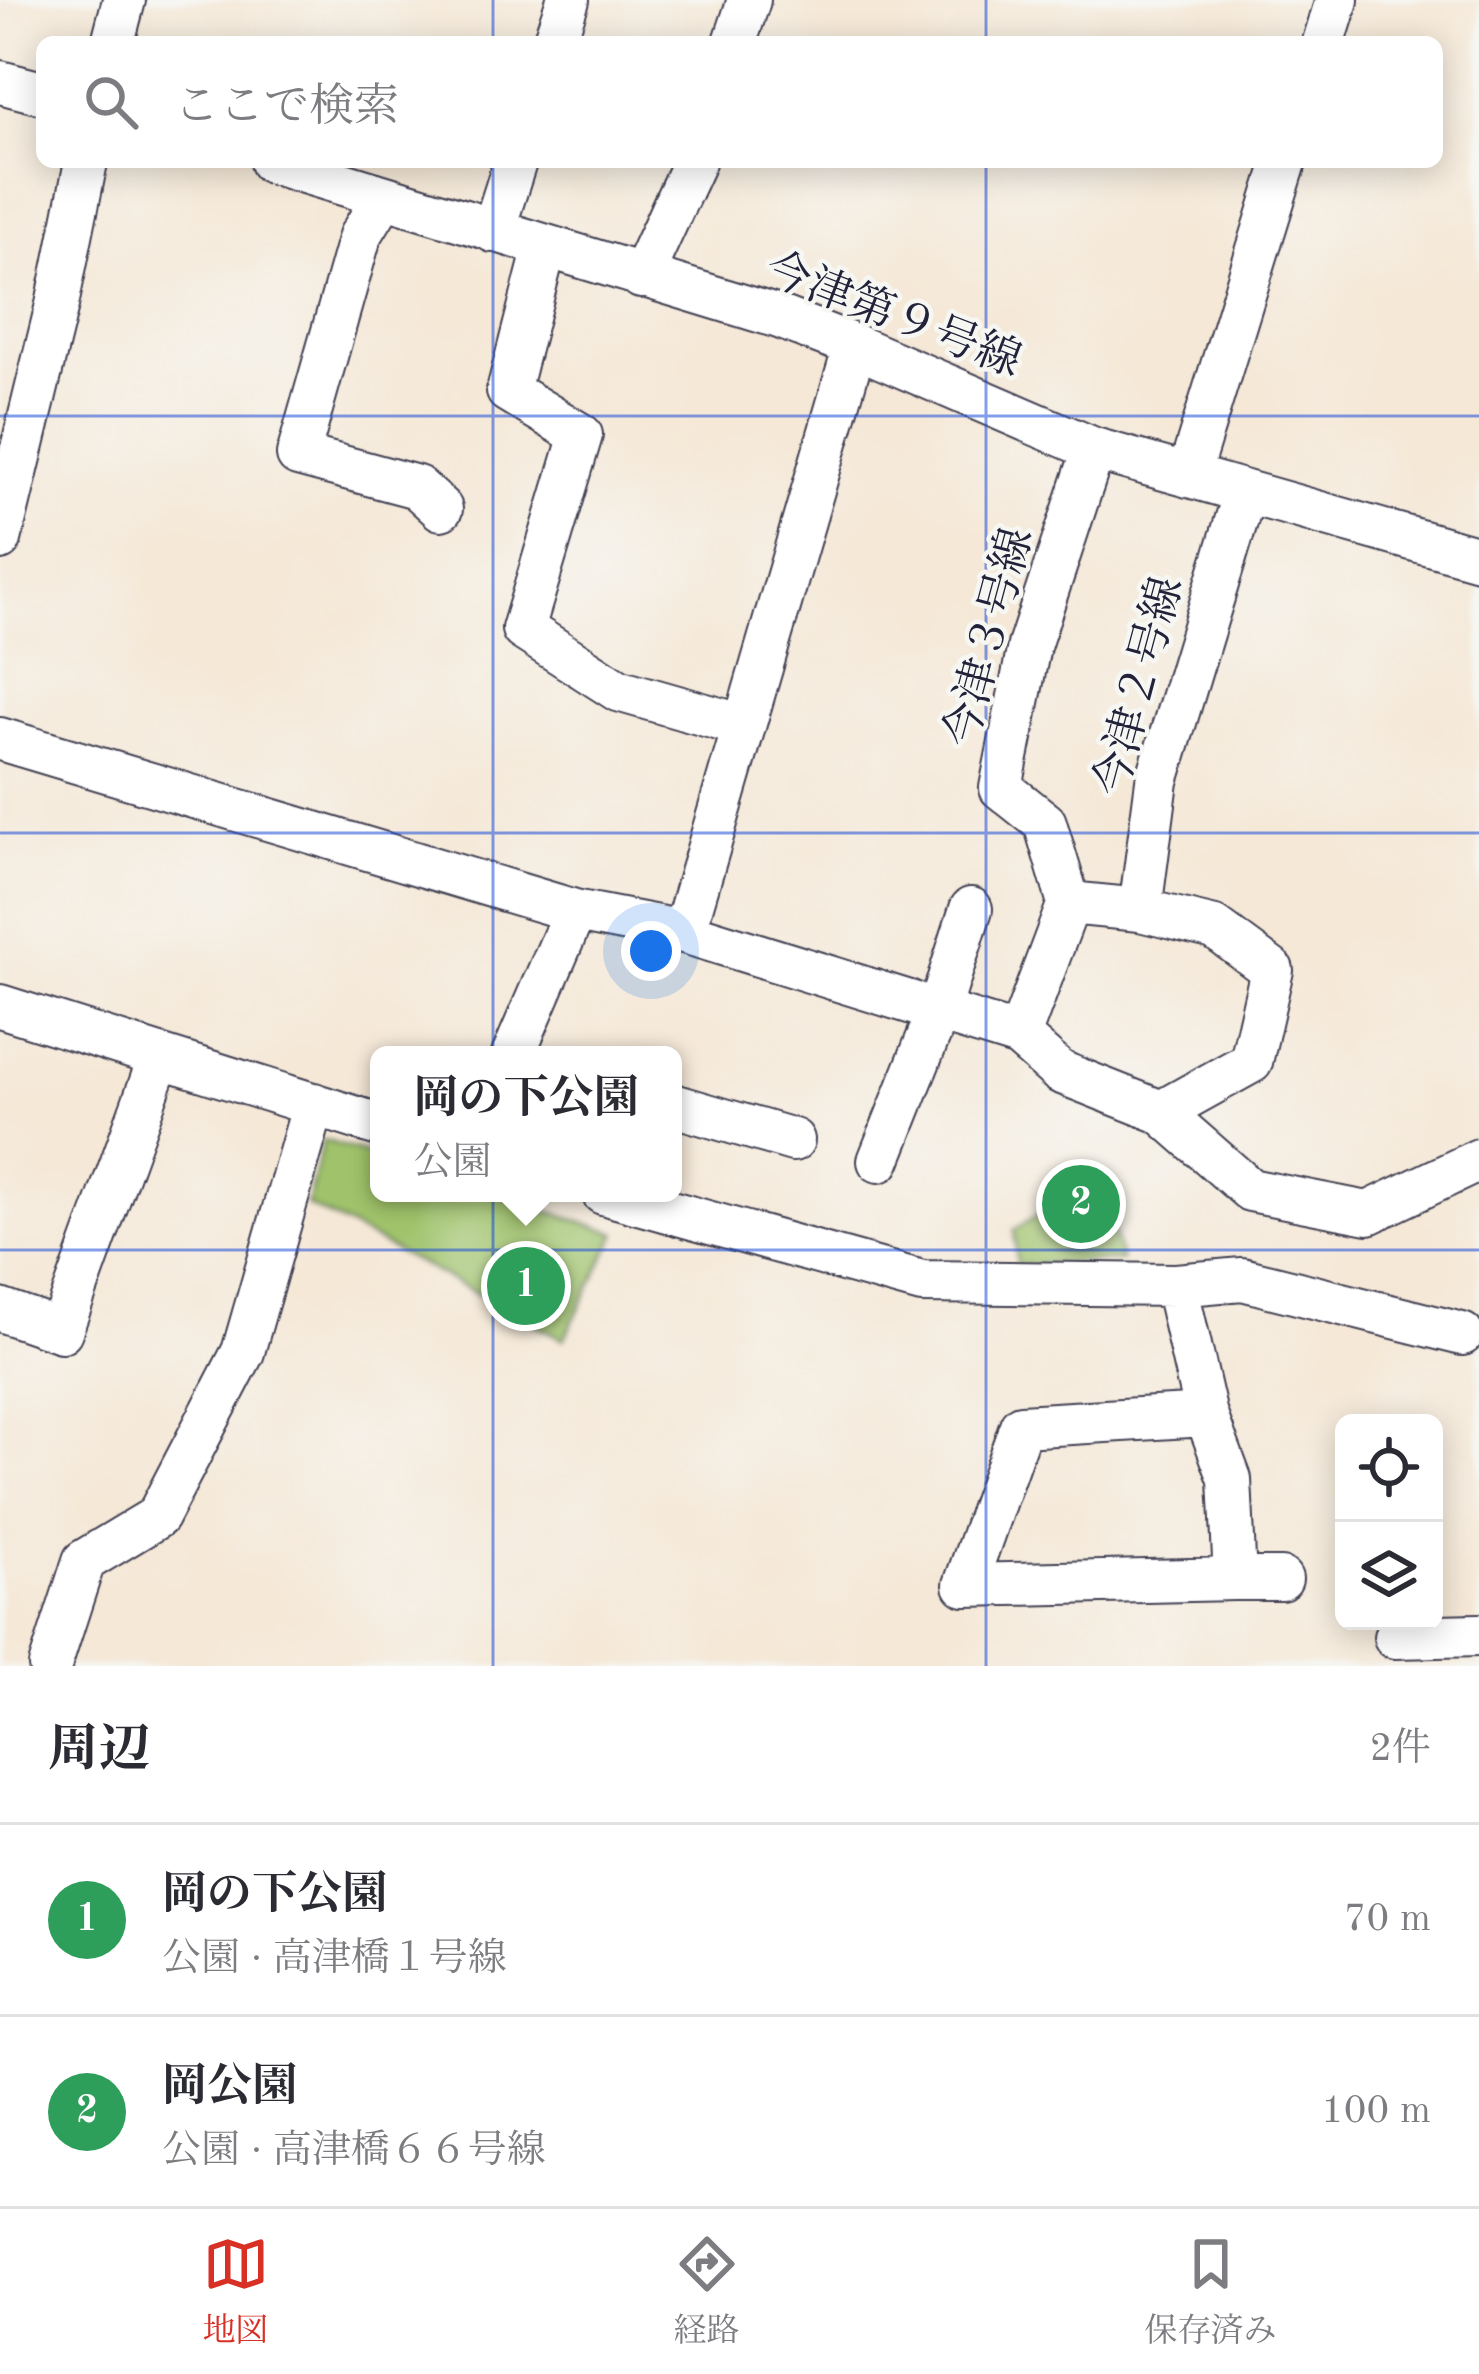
<!DOCTYPE html>
<html lang="ja">
<meta charset="utf-8">
<style>
body{margin:0;font-family:"Old Standard TT","Noto Serif JP",serif;background:#f2f2f3;color:#2b2b33}
.controls{position:absolute;right:36px;bottom:36px;display:grid;overflow:hidden;border-radius:18px;box-shadow:0 6px 30px #0003}
.controls button{width:108px;height:108px;display:grid;place-items:center;padding:0;border:0;border-bottom:3px solid #e1e1e2;background:#fff;color:#2b2b33;font:60px sans-serif}
.you{position:absolute;left:651px;top:951px;width:42px;height:42px;margin:-30px;border:9px solid #fff;border-radius:50%;background:#1a73e8;box-shadow:0 0 0 18px #1a73e833}
.badge{display:grid;place-items:center;width:78px;height:78px;border-radius:50%;background:#d93025;color:#fff;font-size:39px;font-weight:700}
.pin{position:absolute;translate:-50% -50%;border:6px solid #fff;box-shadow:0 3px 12px #0006}
.popup{position:absolute;left:370px;top:1046px;width:312px;height:156px;box-sizing:border-box;display:grid;place-content:center;border-radius:18px;background:#fff;filter:drop-shadow(0 3px 9px #0005);font-size:39px;white-space:nowrap;color:#7c7c81}
.popup b{font-size:45px;color:#2b2b33}
.popup::after{content:'';position:absolute;left:50%;top:100%;margin-left:-24px;border:24px solid transparent;border-top-color:#fff}
.list{margin:0;padding:0;list-style:none}
h2{display:flex;justify-content:space-between;align-items:center;height:156px;margin:0;padding:0 48px;font-size:51px}
h2 small{font-size:39px;font-weight:400;color:#7c7c81}
.list li{display:grid;grid-template-columns:78px 1fr auto;gap:36px;align-items:center;box-sizing:border-box;height:192px;padding:0 48px;border-top:3px solid #e1e1e2}
.list b{display:block;font-size:45px;white-space:nowrap}
.list p{margin:0;font-size:39px;white-space:nowrap;color:#7c7c81}
.list em{font-size:39px;font-style:normal;color:#7c7c81}
.icon{flex:none;width:66px;height:66px;fill:none;stroke:currentColor;stroke-width:2;stroke-linecap:round;stroke-linejoin:round}
.map{position:relative;flex:none;width:1479px;height:1666px;overflow:hidden}
.search{position:absolute;background:#fff;box-shadow:0 6px 30px #0003;left:36px;right:36px;top:36px;height:132px;display:flex;align-items:center;gap:30px;box-sizing:border-box;padding:0 42px;border-radius:18px;color:#7c7c81;font-size:45px}
.sheet{height:540px;background:#fff}
nav{display:flex;justify-content:space-around;align-items:center;box-sizing:border-box;height:168px;border-top:3px solid #e1e1e2;background:#fff;font-size:33px;color:#7c7c81}
nav a{display:grid;justify-items:center;gap:6px}
nav .on{color:#d93025}
.map>svg:first-child{display:block}
.green{fill:#9fc26b;stroke:#607253;stroke-width:3}
.lines{fill:none;stroke-linecap:round;stroke-linejoin:round}
.minor-casing{stroke:#424052;stroke-width:46}
.minor{stroke:#fff;stroke-width:42}
.grid{fill:none;stroke:#1d4ed8;stroke-width:3;stroke-opacity:0.55}
.labels{text-anchor:middle;stroke-width:9;stroke-linejoin:round;paint-order:stroke}
.street-label{font-size:45px;fill:#22223b;stroke:#f6f6f2}
</style>
<div class="map">
<svg width="1479" height="1666" viewBox="0 0 1479 1666">
<rect width="100%" height="100%" fill="#f6f6f2"/>
<filter id="ink" filterUnits="userSpaceOnUse"><feTurbulence type="fractalNoise" baseFrequency=".00833" numOctaves="2"/><feDisplacementMap in="SourceGraphic" scale="24" xChannelSelector="R" yChannelSelector="G"/><feConvolveMatrix kernelMatrix="1 2 1 2 8 2 1 2 1" color-interpolation-filters="sRGB"/></filter>
<filter id="wash" filterUnits="userSpaceOnUse"><feTurbulence type="fractalNoise" baseFrequency=".004" numOctaves="4" result="noise"/><feDisplacementMap in="SourceGraphic" scale="48" xChannelSelector="R" yChannelSelector="G"/><feGaussianBlur stdDeviation="2.7" result="paint"/><feColorMatrix in="noise" values="0 0 0 0 0 0 0 0 0 0 0 0 0 0 0 0 0 1.4 0 .05"/><feComposite in="paint" operator="in"/></filter>
<g filter="url(#wash)">
<rect width="100%" height="100%" fill="#f5e8d7"/>
<path class="green" d="M323 1140 379 1157V1193H491L617 1233 564 1339 307 1205Z
M1098 1178 1121 1260 1017 1265 1014 1230Z"/>
</g>
<g filter="url(#ink)">
<g class="lines">
<defs>
<path id="minor" d="M113 42 124 0
M554 42 568 0
M735 42 749 0
M1324 42 1337 0
M0 82 42 93
M271 162 779 317 855 346 1094 449 1479 558
M384 197 360 236 298 455 417 487 441 509
M493 231 515 162
M545 247 508 391 581 435 523 629 618 690 744 726
M641 277 694 162
M1188 476 1285 162
M0 539 57 305 86 162
M0 739 575 911 684 932 1019 1036 1060 1072 1161 1112 1250 1190 1368 1213 1479 1160
M1069 903 1045 823 1001 788 1029 646 1094 449
M1069 903 1140 910 1215 928 1272 970 1251 1062 1161 1112
M1140 910 1157 781 1245 492
M684 932 855 346
M0 1006 379 1125
M1019 1036 1069 903
M513 1055 575 911
M673 1105 793 1140
M879 1161 939 1010 971 909
M603 1193 922 1282 1176 1285 1206 1415 1230 1479 1235 1579 965 1585 1021 1426 1206 1415
M1176 1285 1242 1279 1462 1334
M0 1310 61 1331 160 1057
M1235 1579H1281
M1395 1637 1479 1635
M50 1666 84 1561 157 1517 243 1352 314 1104"/>
</defs>
<use href="#minor" class="minor-casing"/>
<use href="#minor" class="minor"/>
</g>
</g>
<path class="grid" d="M493 0V42M986 0V42M493 162V1666M986 162V1666M0 416H1479M0 833H1479M0 1250H1479"/>
<g class="labels">
<g class="street-label">
<text transform="translate(894 313) rotate(21)" y="16">今津第９号線</text>
<text transform="translate(987 637) rotate(-75)" y="16">今津３号線</text>
<text transform="translate(1137 686) rotate(-75)" y="16">今津２号線</text>
</g>
</g>
</svg>
<div class="controls">
<button><svg class="icon" aria-label="locate" viewBox="0 0 24 24"><circle cx="12" cy="12" r="6"/><path d="M12 2v4M12 18v4M2 12h4M18 12h4"/></svg></button>
<button><svg class="icon" aria-label="layers" viewBox="0 0 24 24"><path d="M12 4l9 5-9 5-9-5zM3 14l9 5 9-5"/></svg></button>
</div>
<div class="you"></div>
<div class="pin badge" style="left:526px;top:1286px;background:#2e9e5b">1</div>
<div class="popup"><b>岡の下公園</b>公園</div>
<div class="pin badge" style="left:1081px;top:1204px;background:#2e9e5b">2</div>
<div class="search"><svg class="icon" aria-label="search" viewBox="0 0 24 24"><circle cx="10" cy="10" r="6"/><path d="M15 15l6 6"/></svg>ここで検索</div>
</div>
<section class="sheet">
<h2>周辺<small>2件</small></h2>
<ul class="list">
<li><span class="badge" style="background:#2e9e5b">1</span><div><b>岡の下公園</b><p>公園 · 高津橋１号線</p></div><em>70 m</em></li>
<li><span class="badge" style="background:#2e9e5b">2</span><div><b>岡公園</b><p>公園 · 高津橋６６号線</p></div><em>100 m</em></li>
</ul>
</section>
<nav>
<a class="on"><svg class="icon" aria-label="map" viewBox="0 0 24 24"><path d="M3 6l6-2 6 2 6-2v14l-6 2-6-2-6 2zM9 4v14M15 6v14"/></svg>地図</a>
<a><svg class="icon" aria-label="directions" viewBox="0 0 24 24"><path d="M12 3l9 9-9 9-9-9zM9 14v-3h6M13 9l2 2-2 2"/></svg>経路</a>
<a><svg class="icon" aria-label="saved" viewBox="0 0 24 24"><path d="M7 4h10v16l-5-4-5 4z"/></svg>保存済み</a>
</nav>
